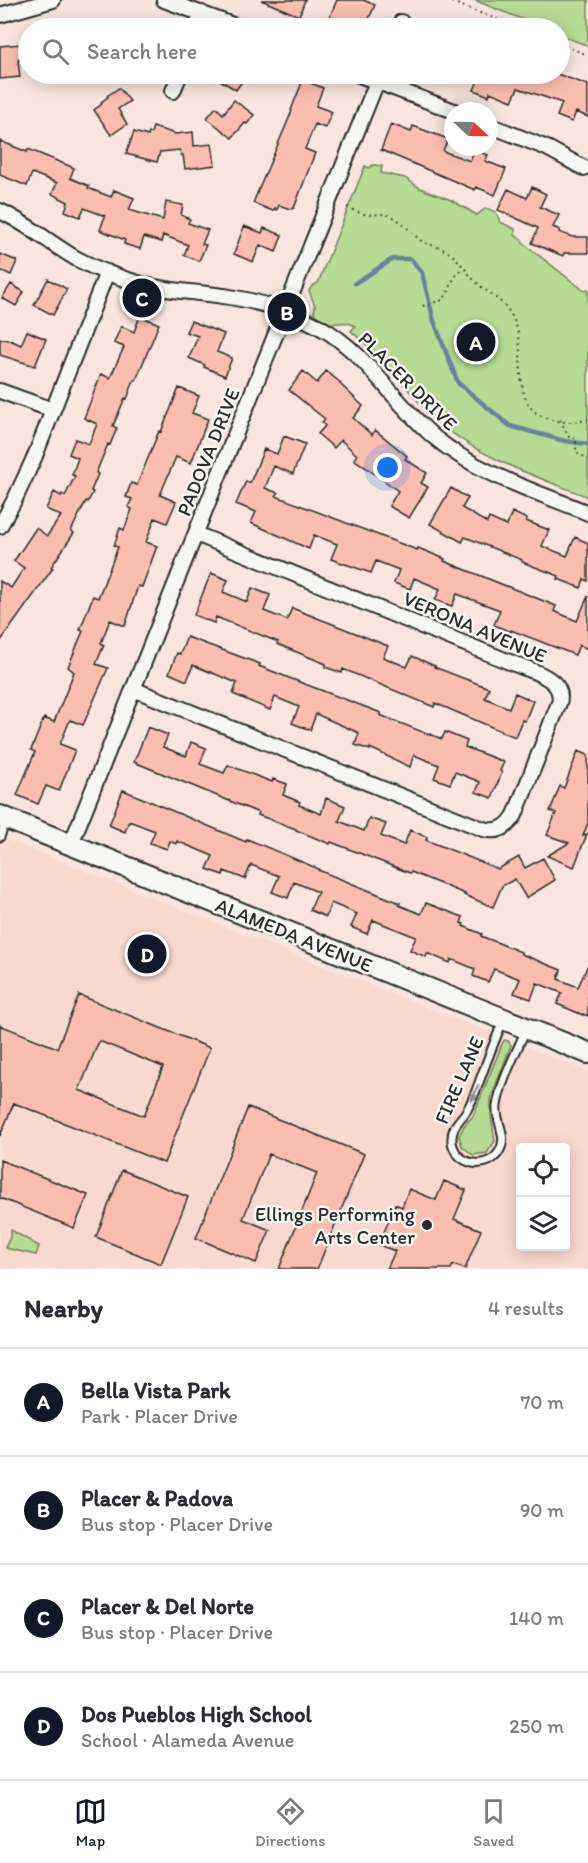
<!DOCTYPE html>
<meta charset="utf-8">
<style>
body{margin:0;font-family:Itim,sans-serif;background:#f7f7f7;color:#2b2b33}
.controls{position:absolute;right:18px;bottom:18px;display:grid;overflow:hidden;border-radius:6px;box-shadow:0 3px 15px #0003}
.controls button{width:54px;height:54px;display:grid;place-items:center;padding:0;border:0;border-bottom:2px solid #e1e1e2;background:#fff;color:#2b2b33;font:30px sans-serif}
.compass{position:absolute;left:444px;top:102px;width:54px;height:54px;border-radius:50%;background:#fff;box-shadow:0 3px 15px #0003;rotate:112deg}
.you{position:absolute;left:388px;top:468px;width:21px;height:21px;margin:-15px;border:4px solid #fff;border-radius:50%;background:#1a73e8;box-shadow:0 0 0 9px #1a73e833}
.badge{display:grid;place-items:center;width:39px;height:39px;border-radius:50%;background:#111827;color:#fff;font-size:20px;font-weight:700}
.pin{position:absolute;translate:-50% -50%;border:3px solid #fff;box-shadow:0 2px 6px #0006}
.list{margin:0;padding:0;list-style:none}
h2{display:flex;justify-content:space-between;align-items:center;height:78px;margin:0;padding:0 24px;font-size:26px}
h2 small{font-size:20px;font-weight:400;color:#7c7c81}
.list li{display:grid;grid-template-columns:39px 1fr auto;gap:18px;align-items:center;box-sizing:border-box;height:108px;padding:0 24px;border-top:2px solid #e1e1e2}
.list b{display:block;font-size:22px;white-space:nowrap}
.list p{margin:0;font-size:20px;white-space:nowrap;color:#7c7c81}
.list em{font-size:20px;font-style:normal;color:#7c7c81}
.icon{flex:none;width:33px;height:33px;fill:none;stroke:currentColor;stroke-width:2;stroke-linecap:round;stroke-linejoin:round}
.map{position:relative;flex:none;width:588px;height:1269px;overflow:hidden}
.search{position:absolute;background:#fff;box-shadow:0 3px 15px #0003;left:18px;right:18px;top:18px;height:66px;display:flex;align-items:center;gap:15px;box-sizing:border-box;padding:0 21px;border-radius:33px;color:#7c7c81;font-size:22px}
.sheet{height:510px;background:#fff}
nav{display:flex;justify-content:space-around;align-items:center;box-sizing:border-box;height:84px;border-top:2px solid #e1e1e2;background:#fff;font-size:16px;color:#7c7c81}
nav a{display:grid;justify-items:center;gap:3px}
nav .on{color:#111827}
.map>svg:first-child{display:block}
.built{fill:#f8d9d0;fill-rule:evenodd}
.green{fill:#b6d993;stroke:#70825f;stroke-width:1.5}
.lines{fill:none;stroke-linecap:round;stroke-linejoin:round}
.stream{stroke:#67849e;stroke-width:4.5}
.building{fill:#f9beb1;stroke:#2b2b2b;stroke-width:1.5;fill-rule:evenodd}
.lane-casing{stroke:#2b2b2b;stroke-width:11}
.street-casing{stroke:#2b2b2b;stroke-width:18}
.secondary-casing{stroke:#2b2b2b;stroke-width:24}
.path{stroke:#2b2b2b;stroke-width:2;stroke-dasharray:1.5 4.5;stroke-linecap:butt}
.lane{stroke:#f6f6f2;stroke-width:7}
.street{stroke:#f6f6f2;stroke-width:14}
.secondary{stroke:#f6f6f2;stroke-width:20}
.oneway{fill:#90908e}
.poi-dot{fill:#2b2b2b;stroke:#f6f6f2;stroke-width:2}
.labels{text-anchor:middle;stroke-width:5;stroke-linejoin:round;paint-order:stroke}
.street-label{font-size:20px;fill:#2b2b2b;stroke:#f6f6f2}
.poi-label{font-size:20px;fill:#2b2b2b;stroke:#f6f6f2;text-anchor:end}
</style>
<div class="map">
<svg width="588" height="1269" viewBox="0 0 588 1269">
<rect width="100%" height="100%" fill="#f7e5de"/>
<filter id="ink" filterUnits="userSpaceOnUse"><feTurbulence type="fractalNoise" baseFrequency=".0167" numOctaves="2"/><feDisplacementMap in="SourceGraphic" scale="12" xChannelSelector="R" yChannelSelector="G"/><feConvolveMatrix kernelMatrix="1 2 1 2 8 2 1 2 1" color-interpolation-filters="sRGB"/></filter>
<g filter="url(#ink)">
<path class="built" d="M0 837 588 1072V1269H0ZM520 1148H566V1246H520Z"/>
<path class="green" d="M474 0H588V46L560 35V28H544Z
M373 165 382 166 381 173 405 178 420 188 451 200 477 215 486 208 496 212 500 222 515 229V235L523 241V243L582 289 586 291 588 289V497C538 477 487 461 444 427 423 410 409 389 391 370 379 356 365 344 351 331L355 326C340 316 332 333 314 313L315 306 309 291 312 286 318 283 365 166 369 168Z
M505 1040 508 1041 511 1045 491 1098V1116L495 1141 487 1153 473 1155 462 1146 459 1136 464 1126 473 1116 503 1042Z
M11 1230 39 1246 36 1255 5 1248 10 1237Z"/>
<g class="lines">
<path class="stream" d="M355 283 393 259H411L422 273 434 321 458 383 510 426 565 441 588 444"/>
</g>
<path class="building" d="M261 0H305L299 16Z
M337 0H363L375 5 365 28H325Z
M21 44 22 59 18 60 20 77 0 79V46Z
M210 74H247L236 90Z
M481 74H557L588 85V117L576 112 572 122 557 116 562 103 518 88 512 101 490 92 489 96 474 90Z
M303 80 323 88 316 106 332 112 325 128 315 124 305 149 315 153 294 208 290 209 279 205 277 210 275 208 273 211 253 203 292 111 291 110Z
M119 88 130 101 118 109 127 124 111 135 94 110 102 104 101 102 108 97 107 96Z
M234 100 254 115 247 124 245 123 232 138 207 118 216 107 223 114Z
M391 124 411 132 413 126 448 139 443 151 470 161 474 150 488 155 485 161 506 169 495 195 476 187 475 190 381 150Z
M153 127 176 134 193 132 194 146 212 144 215 165 185 169 183 155H181L180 150 160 152 157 162 126 154 134 132 148 136 149 133H151Z
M0 141 27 152 28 149 74 168 70 178 89 186 88 188 111 197 114 190 134 198 129 210 163 220 166 202 183 205 181 215 190 219 188 223 208 230 202 244 206 245 199 261 184 255 188 245 163 235 161 242 144 237 140 249 124 244 125 240 100 230 105 216 84 208 80 217 65 211 68 202 52 194 57 183 32 173 27 186 0 175Z
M532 187 546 194 540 207 559 215 553 227 560 230 559 232 572 237H588V253H564L563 256 532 243 538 228 498 210 508 189 527 198Z
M244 226 262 233 264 228 282 235 276 252 260 245 253 262 234 254Z
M0 254 17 261 11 275 0 270Z
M48 279 67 289 53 315 34 305Z
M11 284 24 292 16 306 2 298Z
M140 316 159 324 136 380H134L127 399 125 398 113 426 117 428 110 445 108 444 96 473 98 474 91 491 93 492 88 502 86 501 71 531 74 533 51 567 53 568 0 642V581L11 588 24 568 14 561 36 528 47 536 61 516 46 509 54 492 61 496 62 494 65 496 75 476 72 475 78 458 69 454 75 439 89 444 97 424 84 418 101 374 110 378 124 347 114 343 121 326 134 332Z
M191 321 224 334 217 352 232 358 225 376 204 367 205 365 189 358 198 336 186 332Z
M27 331 46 339 35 366 0 355V339L10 340 21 345Z
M303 371 317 383 326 371 341 383 340 384 363 406 353 418 372 435 375 430 407 456 405 459 427 473 421 483 428 487 409 518 389 506 398 491 354 459 357 455 341 440 334 448 318 434 325 426 322 422 325 419 289 390Z
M179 388 199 396 192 413 208 419 191 463 176 457 160 495 176 502 167 523 155 518 146 542 157 546 142 587 138 586 125 626 110 620 101 643 104 645 96 664 108 668 83 725 70 720 60 744 75 750 59 791 46 786 38 804 17 795 35 752 31 750 44 718 54 722 74 672 68 667 83 631 80 630 93 596 98 598 118 547 114 546 120 528 124 530 132 509 128 507 132 499 126 497 131 483 137 485 159 431 161 432Z
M284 436 305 444 293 474 274 466 265 488 278 493 276 496 417 550 418 548 445 559 444 561 556 606 554 611 577 621 588 596V649L579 645 575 655 511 630V632L494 625 500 610 457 594 452 606 435 600 440 589 414 578 410 589 394 583 399 570 376 561 371 573 331 559 337 544 314 535 309 549 251 523 256 512 236 504 246 481 250 483 264 449 277 454Z
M451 488 468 498 462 508 487 523 489 518 507 526 512 512 527 519 526 521 549 530 542 546 567 556 575 537 588 543V581L584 579 581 588 558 579 559 576 522 562V560L465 537 462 542 430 524Z
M211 573 228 580 223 592 247 602 252 588 270 595 264 611 287 620 292 608 373 640 388 646 383 657 407 667 412 656 435 666 434 667 489 688 485 698 509 708 515 693 533 701 525 721 522 720 515 737 435 703 434 707 343 669 342 673 325 667 326 664 277 644 278 642 216 617 214 623 194 615Z
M187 637 260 664 259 666 302 683 381 713 380 715 430 735V734L442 739 445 732 467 741 465 747 504 762 500 771 502 772 492 798 476 792 480 782 455 772 450 784 434 778 439 765 414 755 410 767 370 748V750L355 745 359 733 316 714 310 730 292 723 299 707 275 697 270 710 233 694 237 683 193 665 187 681 169 673 177 653 180 654Z
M148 727 168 735 163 747 186 756 191 742 206 748 200 764 224 773 228 765 272 782 273 779 287 784 283 795 300 802 299 805 321 814 326 798 345 806 339 821 364 831 369 818 386 824 381 836 404 845 410 830 427 837 426 840 498 869 519 857 525 868 543 858 555 880 526 898 515 879 502 886 493 907 464 895 465 894 411 872 410 873 331 842 330 844 296 830V829L258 815 259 813 134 762Z
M578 751 588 755V823L583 836 587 834 574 867 547 856 569 843 547 835 556 813 550 811 560 786 564 788Z
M123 790 246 842 247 839 319 869 318 870 400 903 399 905 421 914 426 903 463 917 461 923 464 924 463 926 482 934 481 936 521 952V954L561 970 558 979 578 987 588 965V1016L583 1014V1015L557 1004 562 993 537 983 531 999 514 993 520 979 494 969 488 982 473 976 475 969 451 959 450 963 427 953 426 957 410 950 416 937 373 920 367 934 351 927 357 914 331 903 326 917 310 910 318 892 294 882 288 898 272 892 279 876 251 865 245 879 224 871 223 875 207 869 213 856 177 841 176 844 170 841 167 849 150 843 155 831 129 821 125 832 109 825Z
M79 995 210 1048 164 1163 14 1103 0 1136V1025L57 1048ZM99 1041 163 1067 144 1116 79 1090Z
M248 1107 364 1154 317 1269H279L317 1173 269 1154 243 1219 270 1230 256 1263 196 1238Z
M0 1160 88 1195 74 1228 0 1198Z
M122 1170 188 1197 161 1264 96 1237Z
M444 1181 466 1190 454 1219 481 1230 465 1269 453 1265 451 1269H387L395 1251 379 1245 395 1204 402 1207 409 1189 436 1200Z"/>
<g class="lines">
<defs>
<path id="lane" d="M0 837 6 821
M503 1021C495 1040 488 1058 481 1077 477 1088 473 1100 467 1110 461 1120 452 1125 452 1138 451 1150 461 1161 473 1163 484 1165 495 1160 500 1150 508 1135 495 1121 497 1106 500 1083 517 1051 526 1029"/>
<path id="street" d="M164 0 241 28
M0 15 53 0
M196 28 202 13
M399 28 401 22
M357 74 454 111
M173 91 180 74
M489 125 547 148 584 168
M0 211C28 224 51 244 77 259 98 270 122 279 145 285 173 292 202 292 230 297 262 302 292 312 320 327 368 354 393 402 434 437 478 474 535 491 588 513
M0 391 53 410
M0 526 15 499 35 456 107 272
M133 689 483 829C498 833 507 828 515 815L559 703C566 678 529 670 512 663L196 534
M71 844 380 74"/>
<path id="secondary" d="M0 816 588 1053"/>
</defs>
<use href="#lane" class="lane-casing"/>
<use href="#street" class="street-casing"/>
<use href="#secondary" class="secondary-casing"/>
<path class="path" d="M446 0 520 28
M560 44 588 55
M347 207C355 211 363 215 373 215 380 214 384 213 391 216 403 221 409 231 419 239 427 245 439 246 448 252 458 258 465 270 473 279 494 300 510 300 518 333 523 356 516 392 532 409 544 422 572 425 588 419
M423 306 442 300 447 295 454 278 462 268
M560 420 569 437 576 438V452L588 459"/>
<use href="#lane" class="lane"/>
<use href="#street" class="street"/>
<use href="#secondary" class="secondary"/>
</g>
<defs><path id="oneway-solid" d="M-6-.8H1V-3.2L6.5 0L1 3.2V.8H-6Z" transform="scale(1.5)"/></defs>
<use class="oneway" href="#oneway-solid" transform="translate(475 1093) rotate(112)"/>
</g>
<circle class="poi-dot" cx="427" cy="1225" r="6"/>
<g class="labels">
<g class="street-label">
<text transform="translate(408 381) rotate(45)" y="7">PLACER DRIVE</text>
<text transform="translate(208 452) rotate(-68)" y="7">PADOVA DRIVE</text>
<text transform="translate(475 627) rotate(23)" y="7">VERONA AVENUE</text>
<text transform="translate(294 935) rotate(22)" y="7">ALAMEDA AVENUE</text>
<text transform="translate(459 1080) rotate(-66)" y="7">FIRE LANE</text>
</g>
<g class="poi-label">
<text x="415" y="1221">Ellings Performing<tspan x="415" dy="23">Arts Center</tspan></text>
</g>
</g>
</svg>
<div class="controls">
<button><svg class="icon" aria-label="locate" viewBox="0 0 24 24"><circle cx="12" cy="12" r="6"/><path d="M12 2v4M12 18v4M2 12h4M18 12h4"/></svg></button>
<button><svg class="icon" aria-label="layers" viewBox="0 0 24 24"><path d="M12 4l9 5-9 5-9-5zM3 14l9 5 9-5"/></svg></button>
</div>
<svg class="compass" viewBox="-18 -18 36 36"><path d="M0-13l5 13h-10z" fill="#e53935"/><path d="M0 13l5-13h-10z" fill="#7c7c81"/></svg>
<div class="you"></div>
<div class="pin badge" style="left:476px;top:342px">A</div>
<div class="pin badge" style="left:287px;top:312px">B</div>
<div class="pin badge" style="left:142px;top:298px">C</div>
<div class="pin badge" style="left:147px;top:954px">D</div>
<div class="search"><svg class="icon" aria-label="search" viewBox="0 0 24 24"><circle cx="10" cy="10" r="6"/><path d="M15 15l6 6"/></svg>Search here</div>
</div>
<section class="sheet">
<h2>Nearby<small>4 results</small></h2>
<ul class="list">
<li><span class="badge">A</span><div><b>Bella Vista Park</b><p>Park · Placer Drive</p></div><em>70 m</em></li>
<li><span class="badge">B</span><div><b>Placer &amp; Padova</b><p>Bus stop · Placer Drive</p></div><em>90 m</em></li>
<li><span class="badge">C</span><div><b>Placer &amp; Del Norte</b><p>Bus stop · Placer Drive</p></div><em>140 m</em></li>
<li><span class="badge">D</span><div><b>Dos Pueblos High School</b><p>School · Alameda Avenue</p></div><em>250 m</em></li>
</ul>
</section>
<nav>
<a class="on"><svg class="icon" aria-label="map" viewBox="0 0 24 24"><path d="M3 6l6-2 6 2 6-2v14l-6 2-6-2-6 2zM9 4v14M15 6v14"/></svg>Map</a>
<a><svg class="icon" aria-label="directions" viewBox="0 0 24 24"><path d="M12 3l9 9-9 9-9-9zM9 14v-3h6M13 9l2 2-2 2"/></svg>Directions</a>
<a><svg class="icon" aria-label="saved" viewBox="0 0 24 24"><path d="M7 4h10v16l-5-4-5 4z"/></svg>Saved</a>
</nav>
